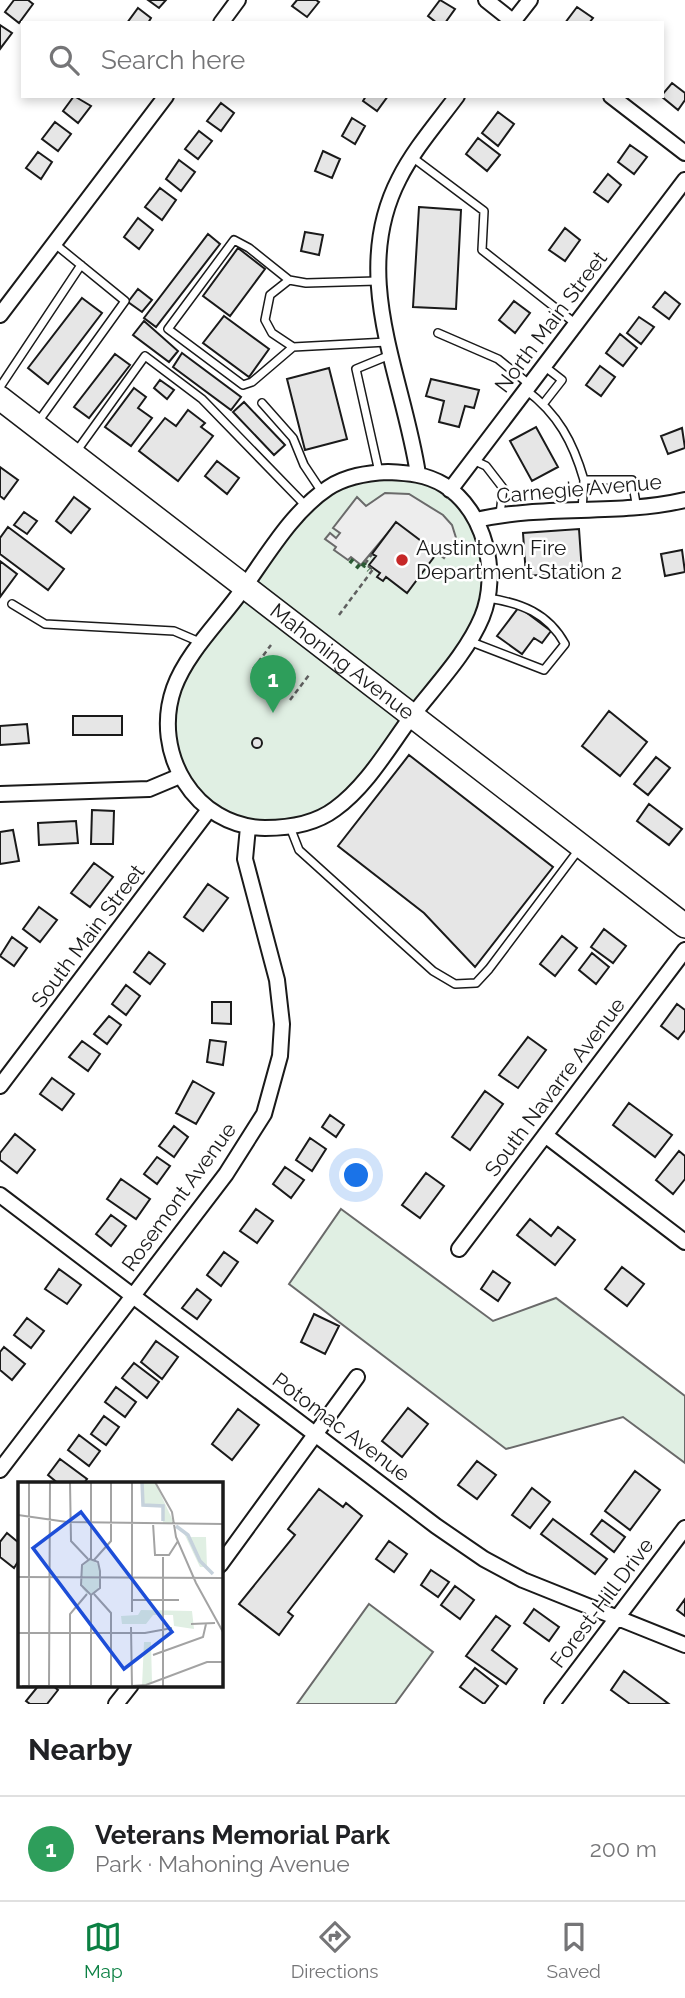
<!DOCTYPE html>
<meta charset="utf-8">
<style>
body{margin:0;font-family:Raleway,sans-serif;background:#f2f2f2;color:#202124}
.you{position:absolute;left:357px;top:1176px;width:24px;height:24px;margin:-18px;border:5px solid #fff;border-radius:50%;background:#1a73e8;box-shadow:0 0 0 10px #1a73e833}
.badge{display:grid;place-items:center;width:46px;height:46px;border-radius:50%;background:#0b8043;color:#fff;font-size:23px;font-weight:700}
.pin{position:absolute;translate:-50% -58px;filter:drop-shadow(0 2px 4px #0008)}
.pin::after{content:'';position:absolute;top:37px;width:24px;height:21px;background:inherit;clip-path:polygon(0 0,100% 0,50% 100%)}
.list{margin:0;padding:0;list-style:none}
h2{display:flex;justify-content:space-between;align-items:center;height:91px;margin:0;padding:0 28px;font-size:30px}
h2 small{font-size:23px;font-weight:400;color:#757577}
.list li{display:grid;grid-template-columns:46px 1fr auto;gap:21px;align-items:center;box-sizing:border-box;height:105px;padding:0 28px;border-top:2px solid #e0e0e0}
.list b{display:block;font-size:26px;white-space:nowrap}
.list p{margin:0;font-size:23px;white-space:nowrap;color:#757577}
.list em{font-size:23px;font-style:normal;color:#757577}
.icon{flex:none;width:38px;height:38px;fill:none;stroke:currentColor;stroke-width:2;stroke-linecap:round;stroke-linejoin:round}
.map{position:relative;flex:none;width:685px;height:1704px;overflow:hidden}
.search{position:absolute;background:#fff;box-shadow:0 4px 10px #0003;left:21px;right:21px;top:21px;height:77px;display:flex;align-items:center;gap:18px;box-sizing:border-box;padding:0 24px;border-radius:0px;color:#757577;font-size:26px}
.sheet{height:196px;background:#fff}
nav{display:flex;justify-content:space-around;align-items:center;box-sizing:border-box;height:98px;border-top:2px solid #e0e0e0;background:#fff;font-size:19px;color:#757577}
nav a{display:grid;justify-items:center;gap:4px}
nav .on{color:#0b8043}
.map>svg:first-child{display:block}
.green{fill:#e0efe3;stroke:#6a6a6a;stroke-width:2}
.parking{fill:#ededed;stroke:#6a6a6a;stroke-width:2}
.building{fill:#e6e6e6;stroke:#1a1a1a;stroke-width:2}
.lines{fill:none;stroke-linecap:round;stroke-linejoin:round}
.lane-casing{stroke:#1a1a1a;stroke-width:10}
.street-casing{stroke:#1a1a1a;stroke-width:18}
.primary-casing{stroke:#1a1a1a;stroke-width:26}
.path{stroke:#5f5f5f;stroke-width:2.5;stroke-dasharray:5 3.5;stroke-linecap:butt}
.lane{stroke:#fff;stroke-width:7}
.street{stroke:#fff;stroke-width:14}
.primary{stroke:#fff;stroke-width:23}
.hedge{stroke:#2b5a34;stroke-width:5;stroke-dasharray:3.5 5;stroke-linecap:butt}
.poi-dot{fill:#c62828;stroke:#fff;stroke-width:2.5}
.labels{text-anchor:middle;stroke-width:5;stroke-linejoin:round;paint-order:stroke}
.street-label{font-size:21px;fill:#1a1a1a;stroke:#fff}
.poi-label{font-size:21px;fill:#1a1a1a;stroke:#fff;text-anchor:start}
.inset-river{fill:none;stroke:#c6d2dc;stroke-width:3.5}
.inset-road{fill:none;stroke:#a3a3a3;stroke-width:2}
.view{fill:#1d4ed8;fill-opacity:0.15;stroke:#1d4ed8;stroke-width:3.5}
.inset-edge{fill:none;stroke:#1a1a1a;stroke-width:3.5}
</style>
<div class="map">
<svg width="685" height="1704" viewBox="0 0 685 1704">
<rect width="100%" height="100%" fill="#fff"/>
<path class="green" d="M388 472 450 490 485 544 482 619 360 784 300 825 218 817 208 811 172 746 174 688 289 527 327 488Z
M341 1209 493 1321 556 1298 685 1396V1463L623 1417 506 1449 289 1284Z
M369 1604 433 1652 395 1704H297Z"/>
<path class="parking" d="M385 493 409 494 443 515 452 525 457 541 444 558 396 523 361 565 351 557 348 560 334 550 336 547 325 539 330 533 336 538 340 533 333 528 357 497 366 506Z"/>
<path class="building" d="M14 0H28L33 4 19 23 5 12Z
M148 0H166L159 8Z
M297 0H316L319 2 307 17 292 6Z
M440 0 455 9 445 23H437L428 16Z
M577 7 593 18 589 23H565Z
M138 8 151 18 148 23H127Z
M0 25 12 33 0 49Z
M672 83 685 93V100L678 110 661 96Z
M74 96 91 106 78 123 63 111Z
M366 96H388L377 111 363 101Z
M221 103 234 113 221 131 207 121Z
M498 112 514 124 498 146 482 133Z
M352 118 365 126 355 144 342 136Z
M55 122 71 134 58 151 42 139Z
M199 131 212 141 198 159 185 149Z
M478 138 500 155 487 171 466 154Z
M630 145 647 157 634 174 618 162Z
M323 151 340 159 332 178 315 171Z
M38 152 52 162 41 179 26 168Z
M179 160 195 172 181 191 166 179Z
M608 174 621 185 608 202 594 192Z
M160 188 176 200 162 220 145 207Z
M419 207 461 210 456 309 413 307Z
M138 218 153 230 139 249 124 237Z
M565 228 580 240 565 261 549 250Z
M305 232 323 235 319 255 301 251Z
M208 234 220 244 156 327 144 318Z
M238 248 265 269 230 316 203 296Z
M138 289 152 300 142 312 128 302Z
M665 292 680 304 669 319 653 307Z
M82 298 102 313 48 384 28 368Z
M514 301 530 313 515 333 499 320Z
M224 316 269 349 249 377 203 343Z
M639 317 654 327 641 344 627 333Z
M144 321 178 351 169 362 133 335Z
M620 334 637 348 623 366 606 353Z
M182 353 241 397 231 410 173 367Z
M115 354 130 365 89 418 74 407Z
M600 366 615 377 601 396 586 385Z
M329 368 347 439 305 450 287 379Z
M431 379 479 390 474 408 465 406 459 427 439 422 444 401 426 396Z
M160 380 174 390 167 399 154 388Z
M134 388 146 397 138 408 152 418 131 446 105 427Z
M244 402 285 445 274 455 233 412Z
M188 410 205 423 201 427 213 436 178 481 139 451 165 418 176 426Z
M536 427 558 467 532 481 510 441Z
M682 428 685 448 668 454 661 436Z
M217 461 239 478 227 494 205 476Z
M0 467 18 480 4 499 0 496Z
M74 497 90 509 71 533 56 521Z
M24 512 37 521 27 534 14 525Z
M396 522 437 553 407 593 386 577 383 581 377 577 380 573 369 565 376 556 372 554Z
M8 527 64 569 48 590 0 554V538Z
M579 529 582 572 526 576 523 533Z
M682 550 685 572 665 576 661 554Z
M0 561 17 574 0 597Z
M519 607 551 631 542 643 534 638 522 654 497 636Z
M609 711 647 742 620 776 582 746Z
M73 716H122V735H73Z
M27 724 29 743 0 745V726Z
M252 743a5 5 0 1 1 10 0a5 5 0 1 1-10 0Z
M409 755 553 867 475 967 424 913 338 846Z
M656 757 670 768 648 795 634 784Z
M649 804 682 829 669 845 637 821Z
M92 810 114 811 113 844H91Z
M76 821 78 843 39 845 38 823Z
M13 830 19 861 0 864V832Z
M94 863 113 877 90 907 71 893Z
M208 884 228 898 203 931 184 917Z
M39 907 57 920 40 942 23 929Z
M604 929 626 946 613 963 591 947Z
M562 936 577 948 555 976 540 964Z
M12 937 27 948 14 966 0 956Z
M149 952 165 964 150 984 134 972Z
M592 953 609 967 596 984 579 970Z
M126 985 140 996 126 1015 112 1004Z
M212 1002H231V1024L212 1023Z
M677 1004 685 1010V1030L678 1039 661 1026Z
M109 1016 121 1025 107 1044 94 1034Z
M528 1037 546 1050 518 1088 499 1075Z
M210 1040 226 1042 223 1065 207 1062Z
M82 1041 100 1054 88 1071 69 1057Z
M52 1078 74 1094 62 1110 40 1094Z
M193 1081 214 1093 196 1124 176 1113Z
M485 1091 503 1104 470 1150 452 1137Z
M629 1103 672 1135 655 1157 613 1125Z
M330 1115 344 1125 336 1137 322 1127Z
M174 1126 188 1137 174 1157 159 1146Z
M15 1134 35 1150 17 1173 0 1160V1153Z
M310 1138 326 1149 312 1171 296 1160Z
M679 1151 685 1156V1179L673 1194 656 1180Z
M157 1157 170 1166 157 1184 144 1174Z
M285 1167 304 1180 291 1198 273 1184Z
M426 1173 444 1186 420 1218 402 1205Z
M121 1179 150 1199 136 1219 107 1199Z
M256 1209 273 1221 257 1243 240 1231Z
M111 1215 126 1226 111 1246 96 1234Z
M530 1219 551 1236 558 1227 575 1240 555 1265 517 1235Z
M224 1252 238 1262 221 1286 207 1275Z
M622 1267 644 1284 627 1306 605 1289Z
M59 1269 81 1285 67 1304 45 1289Z
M493 1271 510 1283 498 1301 481 1289Z
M197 1289 211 1300 197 1319 182 1308Z
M314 1314 339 1326 325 1354 301 1342Z
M27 1318 44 1331 31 1348 14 1335Z
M156 1341 178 1357 162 1379 141 1362Z
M4 1347 25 1364 12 1380 0 1370V1352Z
M134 1363 159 1382 147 1398 122 1378Z
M116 1387 136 1402 125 1417 105 1402Z
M408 1408 428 1424 402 1457 382 1441Z
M238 1409 259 1425 232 1460 212 1444Z
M104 1416 119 1427 106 1445 91 1434Z
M79 1435 100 1451 89 1466 68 1450Z
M60 1459 87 1479 83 1484H59L48 1475Z
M477 1461 496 1475 477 1499 458 1485Z
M635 1471 660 1490 630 1530 605 1511Z
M532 1488 550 1502 530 1528 512 1515Z
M319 1489 343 1507 346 1503 362 1516 288 1612 293 1616 279 1635 239 1604 295 1535 288 1529Z
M553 1519 607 1559 595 1574 541 1534Z
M602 1520 625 1537 614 1552 591 1534Z
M7 1533 19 1543V1560L14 1568 0 1557V1542Z
M389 1541 407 1554 394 1572 376 1559Z
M431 1570 449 1582 438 1597 421 1585Z
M455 1586 474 1600 460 1619 441 1605Z
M685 1599V1616L677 1610Z
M534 1609 559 1627 549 1641 524 1623Z
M496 1616 510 1626 492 1650 517 1669 506 1684 466 1656Z
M475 1668 498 1686 484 1704 460 1687Z
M624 1671 669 1704H630L611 1690Z
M39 1685H52L58 1690 47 1704H30L26 1701Z"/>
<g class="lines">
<defs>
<path id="lane" d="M412 157 484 211 482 250 576 324
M289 280 249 248 234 240 168 329 243 385 252 382 293 347
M377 281 306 283 289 280 270 295 265 320 272 333 293 347 387 342
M438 333 498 359 529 384
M0 387 81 265
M526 390C558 414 573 442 584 480
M262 403 293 438 304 465 322 492
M544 403 562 380 544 366
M38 422 125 301 55 244
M76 452 145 356 202 399 306 506
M473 460 486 466 503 488 500 515
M379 472 356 369 390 355
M582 510 584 480H632L637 509
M12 604 45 624 174 631 202 643
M469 641 544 670 565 644C548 613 521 603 488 598
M290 827 299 850 433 971 455 984 476 983 489 969 580 848"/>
<path id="street" d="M486 0 515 23
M221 23 238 0
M512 23 530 0
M611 96 685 153
M0 315 166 96
M388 472C408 473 426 474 444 485 485 511 500 573 482 617 467 653 436 685 412 716 389 747 367 786 335 809 315 824 290 828 265 828 195 827 151 753 174 688 186 655 216 625 237 597 264 561 290 513 328 488 346 476 367 473 388 472Z
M418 474C403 375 349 276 399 179 414 149 437 123 457 96
M450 490 685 180
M476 520C545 504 616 516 685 500
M0 794 149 789 180 776
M0 1086 208 811
M545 1135 685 1242
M0 1195 436 1526 484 1559 523 1580 685 1645
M459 1249 685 950
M0 1470 226 1174 264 1114 280 1056 282 1024 277 980 245 859 248 827
M220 1565 357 1377
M116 1704 131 1685
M552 1704 685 1528"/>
<g id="primary">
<path id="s1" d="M0 398 685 926"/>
</g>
</defs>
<use href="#lane" class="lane-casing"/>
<use href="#street" class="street-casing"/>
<use href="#primary" class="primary-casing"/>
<path class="path" d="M372 569 365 564 372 554
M339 615 374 568
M253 669 271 645
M290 700 309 675"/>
<use href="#lane" class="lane"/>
<use href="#street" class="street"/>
<use href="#primary" class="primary"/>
<path class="hedge" d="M350 560 361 569 364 565 369 570"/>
</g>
<circle class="poi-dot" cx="402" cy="560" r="7"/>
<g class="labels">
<g class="street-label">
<text transform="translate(551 322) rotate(-53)" y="7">North Main Street</text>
<text transform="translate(579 489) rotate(-5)" y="7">Carnegie Avenue</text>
<text dy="7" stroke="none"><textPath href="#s1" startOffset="432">Mahoning Avenue</textPath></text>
<text transform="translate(88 936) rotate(-53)" y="7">South Main Street</text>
<text transform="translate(555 1087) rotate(-53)" y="7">South Navarre Avenue</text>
<text transform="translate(179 1197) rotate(-54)" y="7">Rosemont Avenue</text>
<text transform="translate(341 1427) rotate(37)" y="7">Potomac Avenue</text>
<text transform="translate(602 1603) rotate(-53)" y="7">Forest-Hill Drive</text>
</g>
<g class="poi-label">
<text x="416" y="555">Austintown Fire<tspan x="416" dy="24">Department Station 2</tspan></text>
</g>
</g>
<g transform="translate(18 1482)">
<rect width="205" height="205" fill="#fff"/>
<path d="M124 0H137L156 41H145L144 24H124ZM164 47 172 55H188L189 85H182ZM72 77 81 83 82 102 78 111 69 112 64 106V85ZM123 128 174 129 176 147 156 144 155 133H135L128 142H104L103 134 120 133ZM126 160H133L134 201 124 204Z" fill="#e0efe3"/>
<path class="inset-river" d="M124 0 125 23 145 24V39M158 44 170 53 182 79 195 92"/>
<path class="inset-road" d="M52 0 53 59 70 77M137 0 154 30 158 55 178 101 205 150M0 33 49 40 205 42M135 41 137 73H151L160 59M72 77 80 80 82 89V106L73 113 63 103 64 83ZM73 77V0M76 78 93 59V0M0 95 205 96M76 112 93 131V205M115 118H161M114 130V0M173 142 197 141M113 145 114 205M0 151H127L154 146M135 173 185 155 188 142M4 204H93M114 204 128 203 189 180H205M11 205V0M31 205 32 0M52 205V132L69 112M73 205V113M145 205V75"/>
<path class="view" d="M63 30 154 150 106 187 15 66Z"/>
<rect width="205" height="205" class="inset-edge"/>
</g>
</svg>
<div class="you"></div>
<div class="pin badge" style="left:273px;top:713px;background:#2e9e5b">1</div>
<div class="search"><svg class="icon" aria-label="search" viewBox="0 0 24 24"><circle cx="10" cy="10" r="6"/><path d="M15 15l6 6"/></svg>Search here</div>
</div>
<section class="sheet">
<h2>Nearby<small></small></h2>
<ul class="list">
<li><span class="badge" style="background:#2e9e5b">1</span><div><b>Veterans Memorial Park</b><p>Park · Mahoning Avenue</p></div><em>200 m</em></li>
</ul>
</section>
<nav>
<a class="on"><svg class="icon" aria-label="map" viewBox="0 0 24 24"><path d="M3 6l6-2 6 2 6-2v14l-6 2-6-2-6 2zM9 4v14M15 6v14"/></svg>Map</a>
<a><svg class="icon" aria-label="directions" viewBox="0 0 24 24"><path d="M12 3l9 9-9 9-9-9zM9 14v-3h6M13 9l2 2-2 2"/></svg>Directions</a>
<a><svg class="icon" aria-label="saved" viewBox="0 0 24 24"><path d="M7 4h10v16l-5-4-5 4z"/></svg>Saved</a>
</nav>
